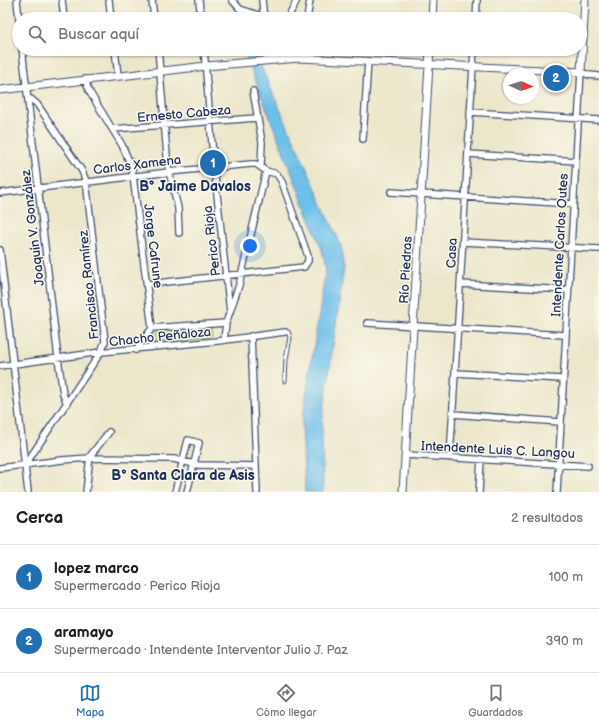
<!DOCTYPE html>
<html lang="es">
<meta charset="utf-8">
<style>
body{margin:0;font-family:"Balsamiq Sans",sans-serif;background:#f6f6f6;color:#202124}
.compass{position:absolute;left:503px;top:68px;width:36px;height:36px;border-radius:50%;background:#fff;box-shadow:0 1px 3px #0004;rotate:93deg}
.you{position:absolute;left:250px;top:246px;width:14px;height:14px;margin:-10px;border:3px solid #fff;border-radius:50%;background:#1a73e8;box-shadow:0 0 0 6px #1a73e833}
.badge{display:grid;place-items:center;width:26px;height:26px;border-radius:50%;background:#1f6fb2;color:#fff;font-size:13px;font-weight:700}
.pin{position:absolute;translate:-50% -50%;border:2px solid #fff;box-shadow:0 1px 4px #0006}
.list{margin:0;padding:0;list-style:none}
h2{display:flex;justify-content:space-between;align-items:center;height:52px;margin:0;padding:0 16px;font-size:17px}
h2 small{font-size:13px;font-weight:400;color:#757577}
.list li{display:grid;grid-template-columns:26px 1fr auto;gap:12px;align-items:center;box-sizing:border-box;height:64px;padding:0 16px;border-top:1px solid #e0e0e0}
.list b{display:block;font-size:15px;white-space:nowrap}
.list p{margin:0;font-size:13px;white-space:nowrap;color:#757577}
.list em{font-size:13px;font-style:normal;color:#757577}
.icon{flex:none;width:22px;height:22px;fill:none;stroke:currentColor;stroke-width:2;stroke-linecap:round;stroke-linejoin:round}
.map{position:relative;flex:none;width:599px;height:492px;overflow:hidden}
.search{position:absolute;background:#fff;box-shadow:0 1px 3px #0004;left:12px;right:12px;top:12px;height:44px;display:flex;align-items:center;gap:10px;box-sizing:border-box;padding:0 14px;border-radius:22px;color:#757577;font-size:15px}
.sheet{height:180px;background:#fff}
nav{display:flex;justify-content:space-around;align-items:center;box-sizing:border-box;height:56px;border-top:1px solid #e0e0e0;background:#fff;font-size:11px;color:#757577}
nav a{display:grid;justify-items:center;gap:2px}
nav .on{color:#1f6fb2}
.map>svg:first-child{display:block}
.green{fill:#a0d07e;stroke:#5e806e}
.water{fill:#6dc0e9;stroke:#4478a4}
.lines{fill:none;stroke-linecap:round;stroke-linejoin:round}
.service-casing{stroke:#3a4b6e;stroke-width:5}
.minor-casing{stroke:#3a4b6e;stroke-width:8}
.tertiary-casing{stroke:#3a4b6e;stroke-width:9}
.service{stroke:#fff;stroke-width:3}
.minor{stroke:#fff;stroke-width:5.5}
.tertiary{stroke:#fff;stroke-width:7}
.labels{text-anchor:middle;stroke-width:3;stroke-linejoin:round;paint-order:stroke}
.street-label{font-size:13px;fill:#1b2f5e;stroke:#fbf7ec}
.neighbourhood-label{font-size:14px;font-weight:bold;fill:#1b2f5e;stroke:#fbf7ec}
</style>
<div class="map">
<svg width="599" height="492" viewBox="0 0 599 492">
<rect width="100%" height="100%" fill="#fbf7ec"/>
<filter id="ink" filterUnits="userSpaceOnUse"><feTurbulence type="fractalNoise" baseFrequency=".025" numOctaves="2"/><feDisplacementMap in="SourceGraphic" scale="8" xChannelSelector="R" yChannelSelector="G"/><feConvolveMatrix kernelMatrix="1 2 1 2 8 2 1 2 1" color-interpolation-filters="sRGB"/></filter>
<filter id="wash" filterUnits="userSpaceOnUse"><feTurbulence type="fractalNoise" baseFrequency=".012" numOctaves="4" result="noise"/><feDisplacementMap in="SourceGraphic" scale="16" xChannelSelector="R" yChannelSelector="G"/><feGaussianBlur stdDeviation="0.9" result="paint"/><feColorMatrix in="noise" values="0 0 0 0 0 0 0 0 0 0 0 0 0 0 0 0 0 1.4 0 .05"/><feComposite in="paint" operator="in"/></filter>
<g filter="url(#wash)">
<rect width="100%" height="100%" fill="#ece7cb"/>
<path class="green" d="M213 326 211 339 147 346 145 344 152 333 157 330Z"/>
<path class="water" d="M243 49H253L341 245 344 268 322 423 323 492H305L302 422 326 269 322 250Z"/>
</g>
<g filter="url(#ink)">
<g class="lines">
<defs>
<path id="service" d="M285 332H288L290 337 286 359 285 381"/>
<path id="minor" d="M17 0 19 20
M62 0 64 19
M109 0 111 19
M152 0 154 19
M199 0 201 19
M232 0 240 9 264 17
M262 0 264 19
M287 19 297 0
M307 19 310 0
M476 19 477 0
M22 49 58 358 63 394 67 404
M115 49 118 76
M158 49 168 167 178 208 179 233
M204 49 214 167 230 312
M306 49 307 58
M264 51V49
M85 79 89 91 122 145 132 168 152 328 136 350
M253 91 262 142 261 166
M470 112 599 120
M113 129 256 118
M363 139 368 61
M468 154 576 161
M391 192 573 204
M0 193 169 172 251 164H256L266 171 277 174 282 182 308 256V261L304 267 148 284
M463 242 599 249
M0 250 28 492
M460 284 568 290
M367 323 565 335
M152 328 226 323
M251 336 257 492
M224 340 226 323 239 285 266 171
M0 366 101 352 218 341 285 332
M455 373 562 379
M453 414 560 422
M406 455 588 466
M450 458 474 49
M25 465 101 352 105 341 86 181 82 171 37 104 31 99H28
M0 468 62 460 89 458 174 459 198 465 256 466
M86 492 90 456 109 432
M175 492 188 440 199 443 187 492
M479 492 481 459
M557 492 581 72 589 75 599 76"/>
<path id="tertiary" d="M432 19 433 0
M0 90 206 66 300 58 581 72 585 0
M403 492 430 49"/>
</defs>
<use href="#service" class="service-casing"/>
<use href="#minor" class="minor-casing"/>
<use href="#tertiary" class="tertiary-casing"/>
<use href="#service" class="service"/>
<use href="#minor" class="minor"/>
<use href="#tertiary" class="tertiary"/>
</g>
</g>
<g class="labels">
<g class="street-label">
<text transform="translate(184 113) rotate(-5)" y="5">Ernesto Cabeza</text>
<text transform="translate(137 164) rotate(-7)" y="5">Carlos Xamena</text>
<text transform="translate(32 228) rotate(-97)" y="5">Joaquín V. González</text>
<text transform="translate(211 241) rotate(-97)" y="5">Perico Rioja</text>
<text transform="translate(559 245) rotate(-87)" y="5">Intendente Carlos Outes</text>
<text transform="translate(154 246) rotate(83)" y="5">Jorge Cafrune</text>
<text transform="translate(451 253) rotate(-87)" y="5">Casa</text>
<text transform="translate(405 270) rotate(-87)" y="5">Río Piedras</text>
<text transform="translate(88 285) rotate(-96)" y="5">Francisco Ramírez</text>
<text transform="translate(160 336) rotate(-6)" y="5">Chacho Peñaloza</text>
<text transform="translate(498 449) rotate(3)" y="5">Intendente Luis C. Langou</text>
</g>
<g class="neighbourhood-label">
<text x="195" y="191">B° Jaime Davalos</text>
<text x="183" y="480">B° Santa Clara de Asis</text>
</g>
</g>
</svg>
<svg class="compass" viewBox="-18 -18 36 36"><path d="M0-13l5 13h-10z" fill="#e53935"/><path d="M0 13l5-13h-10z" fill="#757577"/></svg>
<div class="you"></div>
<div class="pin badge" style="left:213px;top:163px">1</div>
<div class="pin badge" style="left:556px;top:78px">2</div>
<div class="search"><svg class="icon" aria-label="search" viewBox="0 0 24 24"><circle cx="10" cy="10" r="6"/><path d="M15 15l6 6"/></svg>Buscar aquí</div>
</div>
<section class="sheet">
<h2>Cerca<small>2 resultados</small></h2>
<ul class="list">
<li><span class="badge">1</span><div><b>lopez marco</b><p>Supermercado · Perico Rioja</p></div><em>100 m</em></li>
<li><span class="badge">2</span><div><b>aramayo</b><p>Supermercado · Intendente Interventor Julio J. Paz</p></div><em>390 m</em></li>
</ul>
</section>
<nav>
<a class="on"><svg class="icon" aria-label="map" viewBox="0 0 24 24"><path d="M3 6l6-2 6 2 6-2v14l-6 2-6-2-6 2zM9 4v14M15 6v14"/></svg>Mapa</a>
<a><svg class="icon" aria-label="directions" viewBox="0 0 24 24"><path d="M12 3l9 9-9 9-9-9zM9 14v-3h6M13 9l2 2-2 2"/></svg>Cómo llegar</a>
<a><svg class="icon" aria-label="saved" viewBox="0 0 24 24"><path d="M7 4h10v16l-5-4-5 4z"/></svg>Guardados</a>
</nav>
